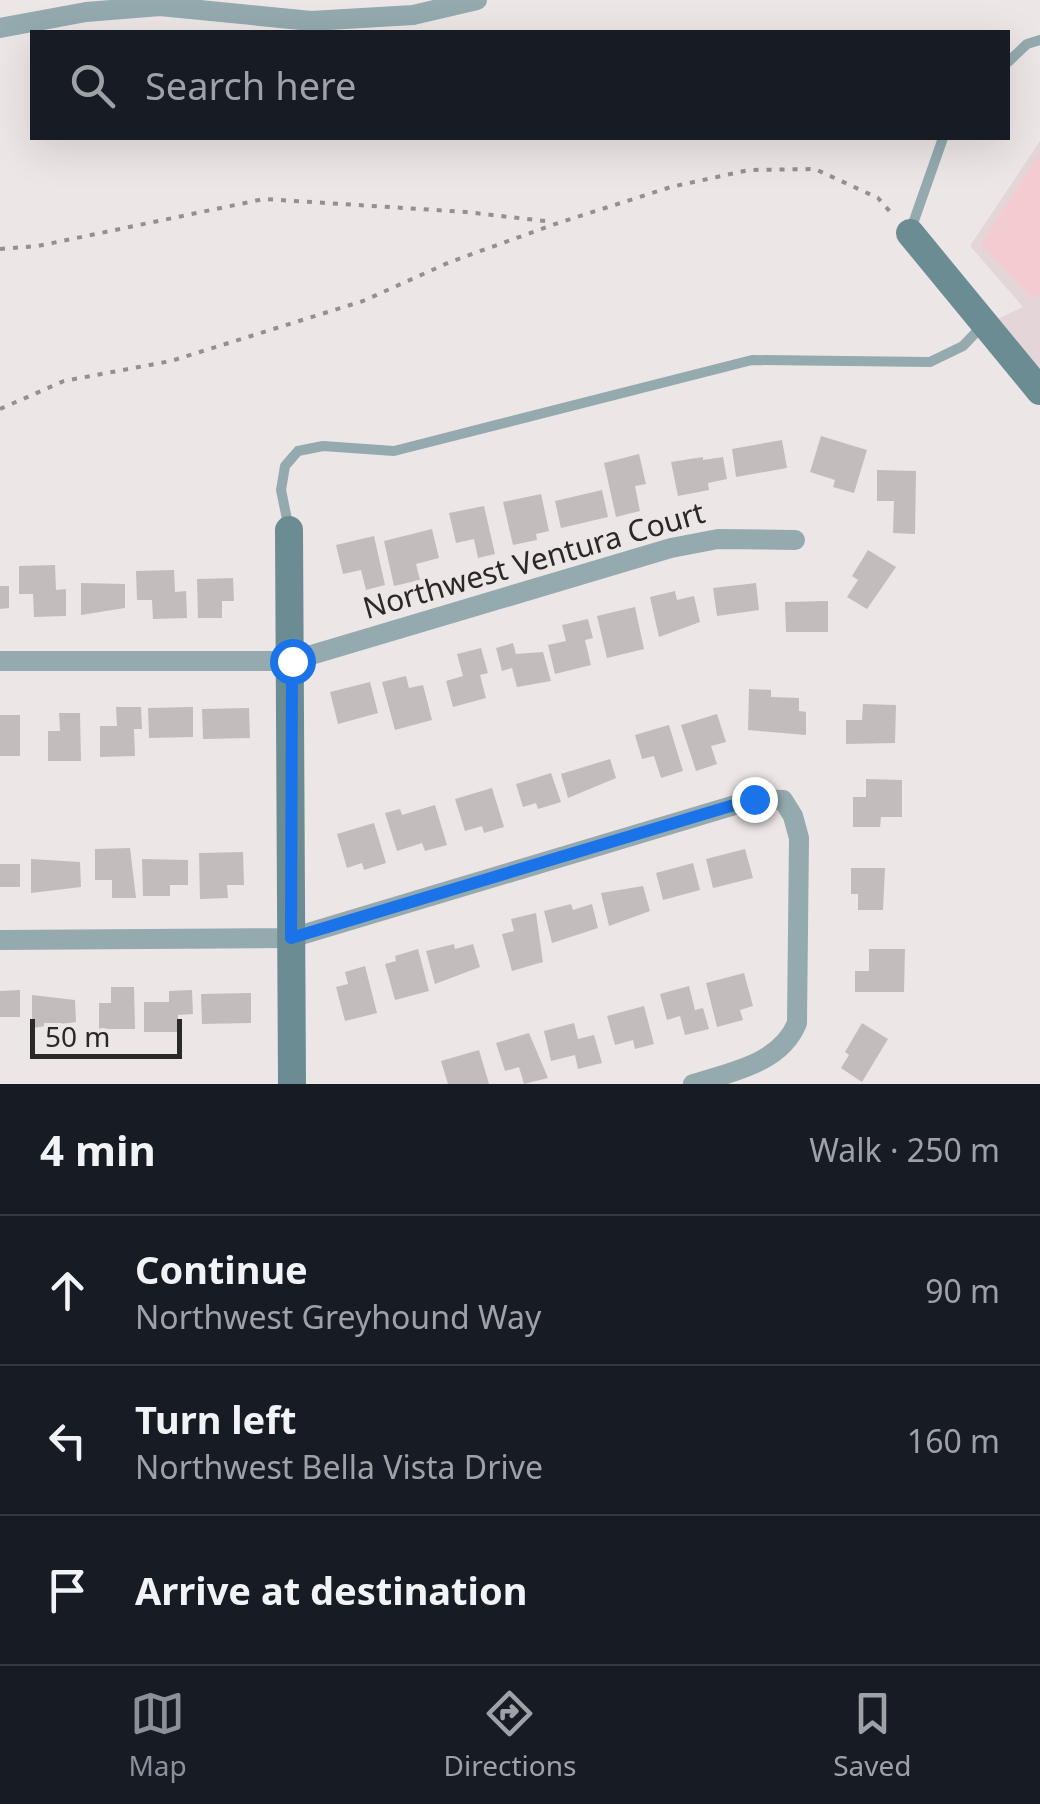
<!DOCTYPE html>
<meta charset="utf-8">
<style>
body{margin:0;font-family:"Noto Sans",sans-serif;background:#242831;color:#f1f3f6}
.scale{position:absolute;left:30px;bottom:25px;width:152px;box-sizing:border-box;padding-left:10px;border:5px solid #2a2828;border-top:0;font-size:28px;line-height:35px;white-space:nowrap;color:#2a2828;-webkit-text-stroke:8px #ede6e7;paint-order:stroke}
.stop{position:absolute;width:30px;height:30px;margin:-22px;border:8px solid #1a73e8;border-radius:50%;background:#fff}
.stop.end{background:#1a73e8;border-color:#fff;box-shadow:0 2px 10px #0008}
.list{margin:0;padding:0;list-style:none}
h2{display:flex;justify-content:space-between;align-items:center;height:130px;margin:0;padding:0 40px;font-size:42px}
h2 small{font-size:32px;font-weight:400;color:#9ea1a6}
.list li{display:grid;grid-template-columns:65px 1fr auto;gap:30px;align-items:center;box-sizing:border-box;height:150px;padding:0 40px;border-top:2px solid #363941}
.list b{display:block;font-size:38px;white-space:nowrap}
.list p{margin:0;font-size:32px;white-space:nowrap;color:#9ea1a6}
.list em{font-size:32px;font-style:normal;color:#9ea1a6}
.icon{flex:none;width:55px;height:55px;fill:none;stroke:currentColor;stroke-width:2;stroke-linecap:round;stroke-linejoin:round}
.map{position:relative;flex:none;width:1040px;height:1084px;overflow:hidden}
.search{position:absolute;background:#171b24;box-shadow:0 10px 40px #0002;left:30px;right:30px;top:30px;height:110px;display:flex;align-items:center;gap:25px;box-sizing:border-box;padding:0 35px;border-radius:0px;color:#9ea1a6;font-size:38px}
.sheet{height:580px;background:#171b24}
nav{display:flex;justify-content:space-around;align-items:center;box-sizing:border-box;height:140px;border-top:2px solid #363941;background:#171b24;font-size:28px;color:#9ea1a6}
nav a{display:grid;justify-items:center;gap:5px}
nav .on{color:#8c9099}
.map>svg:first-child{display:block}
.built{fill:#e4d6d8}
.green{fill:#f3cbd0}
.building{fill:#c2bcbd}
.lines{fill:none;stroke-linecap:round;stroke-linejoin:round}
.path{stroke:#948f90;stroke-width:4;stroke-dasharray:5 8;stroke-linecap:butt}
.lane{stroke:#94aaae;stroke-width:10}
.street{stroke:#94aaae;stroke-width:20}
.secondary{stroke:#6b8c92;stroke-width:28}
.route{stroke:#1a73e8;stroke-width:12}
.labels{text-anchor:middle;stroke-width:8;stroke-linejoin:round;paint-order:stroke}
.street-label{font-size:30px;fill:#2a2828;stroke:#ede6e7}
</style>
<div class="map">
<svg width="1040" height="1084" viewBox="0 0 1040 1084">
<rect width="100%" height="100%" fill="#ede6e7"/>
<path class="built" d="M1040 141V391L984 325 1023 307 970 246Z"/>
<path class="green" d="M1040 153V296H1030L981 244Z"/>
<path class="building" d="M821 436 867 450 854 493 833 487 835 480 810 472Z
M782 440 787 468 736 477 732 449Z
M639 454 646 484 635 486 640 511 616 517 604 463Z
M703 457V460L723 457 727 479 708 483 709 490 678 496 671 462Z
M877 470 916 471 915 534 893 533 894 501H877Z
M602 490 608 517 561 528 555 501Z
M541 494 549 531 536 534 537 540 513 545 503 502Z
M484 506 495 554 478 558 474 539 456 543 449 513Z
M432 529 439 558 416 564 420 580 394 586 384 541Z
M374 536 385 585 366 590 361 570 343 574 336 545Z
M868 550 896 567 867 609 847 597 858 580 852 576Z
M55 565 56 590 66 589V616L34 617 33 594H19V566Z
M174 570 175 592 186 591 187 618 153 619 152 600H137L136 571Z
M233 578 234 601H222V618H198L197 579Z
M81 583 125 584V608L81 615Z
M756 583 759 610 717 616 713 588Z
M0 586H9V608L0 609Z
M675 591 677 600 694 596 700 622 659 637 650 597Z
M828 601V632H786L785 602Z
M635 607 644 649 607 658 597 616Z
M588 619 593 638 585 640 591 665 555 674 548 645 566 641 562 625Z
M513 643 516 654 543 652 551 681 517 687 512 668 502 671 496 648Z
M481 648 488 673 480 675 486 698 453 707 446 681 463 676 457 654Z
M406 676 409 688 423 685 432 720 395 730 382 682Z
M370 682 378 713 338 724 330 692Z
M749 689 771 690V697L799 698V711L806 712V735L748 730Z
M863 704 896 705 895 743 846 744V720H862Z
M116 707H141L142 729H134L135 756 100 757V726H117Z
M193 707V737L149 738 148 708Z
M249 708 250 738 203 739 202 709Z
M59 713H80L81 761H48V731H60Z
M717 714 726 742 711 746 717 764 696 771 681 725Z
M0 715H20V756H0Z
M669 725 683 771 661 778 654 756 642 759 635 735Z
M610 759 616 778 568 798 561 774Z
M551 773 561 802 538 809 536 803 523 807 516 784Z
M866 779 902 780V817H881L880 827H853V797H866Z
M492 788 504 827 484 833 482 826 465 831 455 799Z
M435 805 447 845 425 851 422 843 397 851 385 813 400 809 402 815Z
M374 823 386 863 364 870 362 863 347 868 337 834Z
M130 848 136 898H112V880H95V849Z
M745 849 753 878 713 888 706 859Z
M243 852 244 885H227L228 898 200 899 199 853Z
M31 859 80 862 81 887 31 893Z
M142 859 188 860V885H170V896H143Z
M693 863 700 890 663 900 656 873Z
M0 864H20V887H0Z
M851 868H885L883 910H858V894H851Z
M643 886 650 911 609 926 601 893Z
M571 904 573 910 592 904 598 928 552 943 544 911Z
M536 913 543 962 512 971 502 934 514 931 511 919Z
M454 944 455 949 473 944 480 967 435 984 426 951Z
M418 949 429 991 395 1000 385 964 396 961 395 956Z
M869 949H905L904 992H855V971H869Z
M365 966 377 1013 345 1021 336 987 348 984 345 972Z
M744 973 753 1006 740 1010 743 1020 717 1027 706 983Z
M689 986 695 1010 703 1008 709 1029 685 1035 680 1016 667 1020 660 994Z
M111 987H134L135 1029H99V1003H111Z
M20 990V1017H0V991Z
M192 990 193 1014 178 1015V1032H144V1002H169V991Z
M251 993V1023L202 1024 201 994Z
M32 995 75 1000 76 1022 32 1028Z
M644 1006 654 1044 635 1049 633 1040 615 1045 607 1016Z
M574 1023 578 1039 594 1035 602 1063 578 1069 575 1055 551 1061 544 1031Z
M862 1023 888 1039 862 1082 841 1068 849 1055 845 1052Z
M529 1033 548 1078 524 1084 519 1067 505 1071 496 1043Z
M479 1050 489 1084H448L441 1061Z"/>
<g class="lines">
<path class="path" d="M0 249 38 246 264 199 466 212 553 222
M0 409 64 381 171 361 363 301 450 262 558 223 671 187 749 170 815 169 878 198 893 215"/>
<path class="lane" d="M1008 62 1027 44 1040 40
M910 232 943 138
M289 529 281 490 285 466 298 451 323 446 394 451 752 360 930 362 963 346 982 326"/>
<path class="street" d="M0 28 86 12 160 6 311 21 413 15 477 0
M0 661H291L671 548 718 539 795 540
M0 940 291 938 755 799 783 800 793 816 799 838 797 1023C781 1063 732 1072 693 1084"/>
<path class="secondary" d="M910 233 1040 391
M289 530 292 1084"/>
</g>
<g class="lines">
<path class="route" d="M292 661 291 938 754 799"/>
</g>
<g class="labels">
<g class="street-label">
<text transform="translate(534 561) rotate(-16)" y="10">Northwest Ventura Court</text>
</g>
</g>
</svg>
<div class="scale">50 m</div>
<div class="stop" style="left:292px;top:661px"></div>
<div class="stop end" style="left:754px;top:799px"></div>
<div class="search"><svg class="icon" aria-label="search" viewBox="0 0 24 24"><circle cx="10" cy="10" r="6"/><path d="M15 15l6 6"/></svg>Search here</div>
</div>
<section class="sheet">
<h2>4 min<small>Walk · 250 m</small></h2>
<ul class="list">
<li><svg class="icon" aria-label="ahead" viewBox="0 0 24 24"><path d="M12 20V5M6 11l6-6 6 6"/></svg><div><b>Continue</b><p>Northwest Greyhound Way</p></div><em>90 m</em></li>
<li><svg class="icon" aria-label="left" viewBox="0 0 24 24"><path d="M17 20v-9H6M10 6l-5 5 5 5"/></svg><div><b>Turn left</b><p>Northwest Bella Vista Drive</p></div><em>160 m</em></li>
<li><svg class="icon" aria-label="arrive" viewBox="0 0 24 24"><path d="M6 21V4h12l-3 4 3 4H6"/></svg><div><b>Arrive at destination</b></div></li>
</ul>
</section>
<nav>
<a class="on"><svg class="icon" aria-label="map" viewBox="0 0 24 24"><path d="M3 6l6-2 6 2 6-2v14l-6 2-6-2-6 2zM9 4v14M15 6v14"/></svg>Map</a>
<a><svg class="icon" aria-label="directions" viewBox="0 0 24 24"><path d="M12 3l9 9-9 9-9-9zM9 14v-3h6M13 9l2 2-2 2"/></svg>Directions</a>
<a><svg class="icon" aria-label="saved" viewBox="0 0 24 24"><path d="M7 4h10v16l-5-4-5 4z"/></svg>Saved</a>
</nav>
